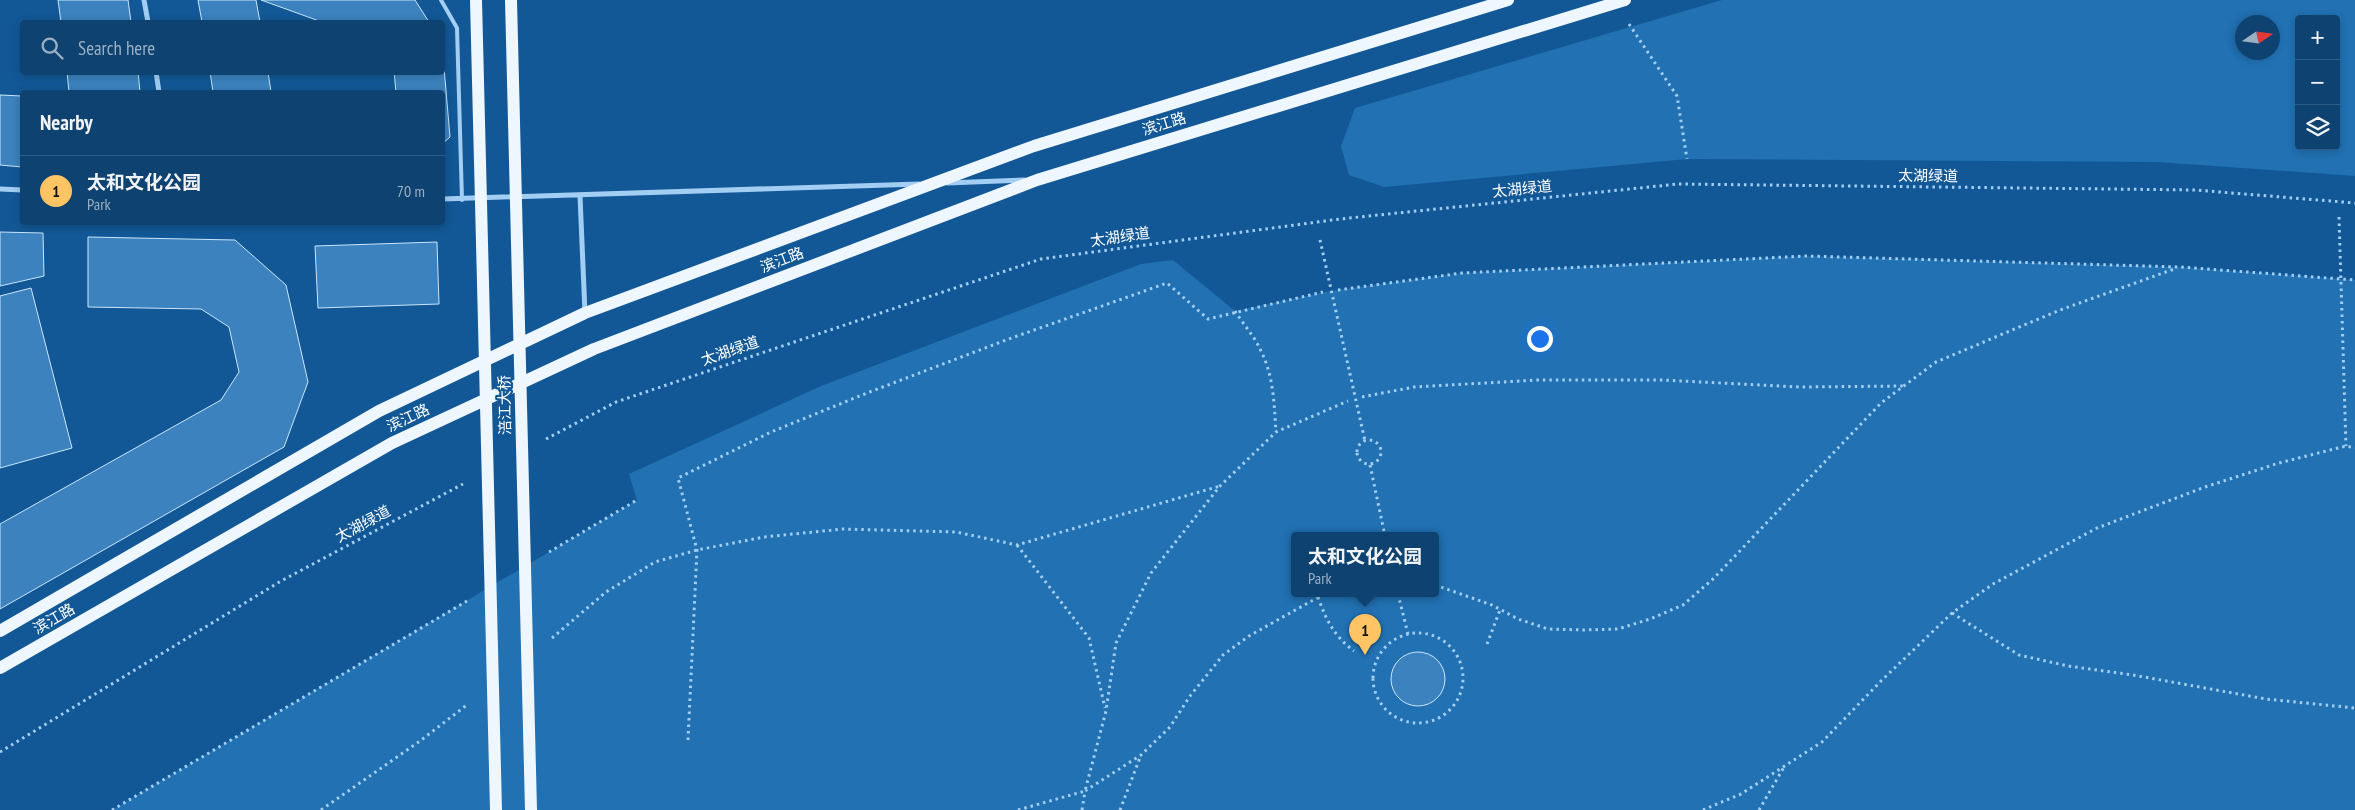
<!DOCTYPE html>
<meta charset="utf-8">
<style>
body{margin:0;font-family:"PT Sans Narrow","Noto Sans SC",sans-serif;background:#174975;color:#f1f3f6}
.controls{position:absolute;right:15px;top:15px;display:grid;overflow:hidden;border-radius:5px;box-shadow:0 2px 8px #0003}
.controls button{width:45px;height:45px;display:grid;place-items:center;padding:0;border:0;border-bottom:1px solid #2e5b83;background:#0e4270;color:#f1f3f6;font:25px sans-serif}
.compass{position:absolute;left:2235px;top:15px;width:45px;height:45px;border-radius:50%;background:#0e4270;box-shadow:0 2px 8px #0003;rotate:77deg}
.you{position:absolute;left:1539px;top:338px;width:18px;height:18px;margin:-12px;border:4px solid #fff;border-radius:50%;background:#1a73e8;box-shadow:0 0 0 8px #1a73e833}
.badge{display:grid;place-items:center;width:32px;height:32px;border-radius:50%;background:#ffc464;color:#111;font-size:16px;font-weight:700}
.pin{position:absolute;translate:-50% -41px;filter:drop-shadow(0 1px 2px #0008)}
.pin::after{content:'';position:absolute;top:26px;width:18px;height:15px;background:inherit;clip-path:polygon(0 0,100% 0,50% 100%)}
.popup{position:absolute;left:1291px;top:532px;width:148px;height:65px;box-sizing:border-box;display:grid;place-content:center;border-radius:5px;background:#0e4270;filter:drop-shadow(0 1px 4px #0005);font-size:16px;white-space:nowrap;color:#9bb0c3}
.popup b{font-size:19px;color:#f1f3f6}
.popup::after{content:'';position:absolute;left:50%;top:100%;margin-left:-10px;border:10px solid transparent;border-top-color:#0e4270}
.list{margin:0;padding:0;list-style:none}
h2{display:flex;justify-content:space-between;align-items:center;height:65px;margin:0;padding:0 20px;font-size:21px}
h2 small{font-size:16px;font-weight:400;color:#9bb0c3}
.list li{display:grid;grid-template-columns:32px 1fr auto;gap:15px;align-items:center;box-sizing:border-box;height:70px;padding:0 20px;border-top:1px solid #2e5b83}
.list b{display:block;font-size:19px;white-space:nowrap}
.list p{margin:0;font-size:16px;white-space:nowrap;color:#9bb0c3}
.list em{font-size:16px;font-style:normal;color:#9bb0c3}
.icon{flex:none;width:28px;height:28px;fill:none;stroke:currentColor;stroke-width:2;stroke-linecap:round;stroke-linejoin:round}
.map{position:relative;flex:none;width:2355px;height:810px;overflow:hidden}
.search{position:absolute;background:#0e4270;box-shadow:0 2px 8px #0003;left:20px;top:20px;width:425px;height:55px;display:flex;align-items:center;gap:12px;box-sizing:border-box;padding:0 18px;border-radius:5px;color:#9bb0c3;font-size:19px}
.panel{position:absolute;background:#0e4270;box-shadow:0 2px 8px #0003;left:20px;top:90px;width:425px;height:135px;border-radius:5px}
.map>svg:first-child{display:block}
.green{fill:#2171b3;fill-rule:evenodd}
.building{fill:#3b82be;stroke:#cae6fd}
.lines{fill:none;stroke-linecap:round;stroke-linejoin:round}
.path{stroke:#a2cef3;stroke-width:3;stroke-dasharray:2.5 4;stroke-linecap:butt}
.service{stroke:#a2cef3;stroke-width:4}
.minor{stroke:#a2cef3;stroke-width:5}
.primary{stroke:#eef6ff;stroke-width:12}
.labels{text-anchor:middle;stroke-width:4.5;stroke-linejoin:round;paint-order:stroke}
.street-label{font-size:15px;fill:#fff;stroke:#125896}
</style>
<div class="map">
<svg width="2355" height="810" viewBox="0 0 2355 810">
<rect width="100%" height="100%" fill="#125896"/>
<path class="green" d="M1722 0H2355V176L2158 162 1687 159 1384 187 1349 175 1341 146 1355 108ZM2299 19H2336V146H2299ZM2272 22V52H2242V22Z
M1806 256 2180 267 2355 280V810H112L637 500 629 474 821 386 1141 264 1173 260 1235 311 1330 291 1462 273ZM1295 536H1435V594H1295Z"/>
<path class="building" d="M58 0H128L131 22H61Z
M198 0H256L260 22H202Z
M261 0H415L429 22H322Z
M442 44 450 137 442 144V92H396L394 72H442Z
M67 72H138L140 92H69Z
M210 72H268L271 92H213Z
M0 95 22 96V167L0 165Z
M0 232 43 233 44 276 0 286Z
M88 237 235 240 286 285 308 382 284 447 0 609V524L221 400 239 372 229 327 201 309 88 307Z
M437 242 439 304 318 308 315 246Z
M31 288 72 448 0 468V296Z
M1391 679a27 27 0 1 1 54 0a27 27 0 1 1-54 0Z"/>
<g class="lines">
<path class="path" d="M1629 24 1677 96 1687 159
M2339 217 2346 446
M1320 240 1365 441
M1338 290 1462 273 1806 256 2180 267 2355 280
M1235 311C1243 324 1255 337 1261 351 1274 377 1274 404 1276 432
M1362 397 1414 387 1538 380H1662L1799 387 1903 386
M546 439 616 402 1041 259 1340 219 1678 184 2195 190 2355 203
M1357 452a12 12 0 1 1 24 0a12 12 0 1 1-24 0Z
M1370 465 1385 536
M1017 545 1089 638 1105 708
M549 552 637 500
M1435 585 1492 605 1518 619 1548 629 1583 630 1618 629 1650 619 1683 605 1713 579 1881 403 1936 362 2060 310 2177 268
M1398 594 1408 634
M1318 597C1326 620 1334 636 1354 651
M1952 613 2019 655 2068 666 2133 675 2266 699 2355 708
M1373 678a45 45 0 1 1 90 0a45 45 0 1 1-90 0Z
M552 638 606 592 655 562 697 550 764 537 843 529 956 532 1017 545 1220 486
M1487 644 1500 610
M688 740 697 550 678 478 771 432 867 393 1006 340 1167 283 1208 319 1323 292
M0 752 281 581 463 484
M112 810 467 601
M321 810 420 741 468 704
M1018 810 1085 791 1106 711 1116 643 1151 573 1220 486 1276 432 1348 401
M1082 810 1085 791 1141 755 1170 727 1190 696 1223 655 1249 636 1324 594
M1120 810 1141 755
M1703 810 1741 794 1822 742 1881 681 1952 613 1993 584 2097 528 2205 487 2279 463 2346 446 2355 448
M1759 810 1784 767"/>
<path class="service" d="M441 0 457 28 462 200"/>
<path class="minor" d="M144 0 148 22
M156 72 159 92
M947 183 1024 180
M0 189 22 190
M580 196 585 313
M442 199 919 184"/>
<path class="primary" d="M476 0 496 810
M511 0 531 810
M0 631 379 411 585 313 1034 146 1508 0
M0 668 392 443 594 349 1037 180 1625 0"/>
</g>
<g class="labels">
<g class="street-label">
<text transform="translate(1164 124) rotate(-17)" y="5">滨江路</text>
<text transform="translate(1928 176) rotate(1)" y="5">太湖绿道</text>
<text transform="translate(1522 189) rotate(-6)" y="5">太湖绿道</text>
<text transform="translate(1120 237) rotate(-8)" y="5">太湖绿道</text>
<text transform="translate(782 260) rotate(-21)" y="5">滨江路</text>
<text transform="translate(730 351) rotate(-19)" y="5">太湖绿道</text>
<text transform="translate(505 405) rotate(-91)" y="5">涪江大桥</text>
<text transform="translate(408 418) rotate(-25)" y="5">滨江路</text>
<text transform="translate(363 524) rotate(-28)" y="5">太湖绿道</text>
<text transform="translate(54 619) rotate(-30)" y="5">滨江路</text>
</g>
</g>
</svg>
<div class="controls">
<button>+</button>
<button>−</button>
<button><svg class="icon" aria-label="layers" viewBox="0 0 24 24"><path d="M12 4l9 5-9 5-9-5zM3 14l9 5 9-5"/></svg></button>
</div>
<svg class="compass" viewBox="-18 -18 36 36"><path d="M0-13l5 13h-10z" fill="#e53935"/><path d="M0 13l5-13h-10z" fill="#9bb0c3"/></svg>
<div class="you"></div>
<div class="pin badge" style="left:1365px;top:655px">1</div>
<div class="popup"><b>太和文化公园</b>Park</div>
<div class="search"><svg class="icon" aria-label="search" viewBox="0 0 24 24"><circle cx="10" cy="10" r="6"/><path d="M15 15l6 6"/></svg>Search here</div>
<section class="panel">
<h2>Nearby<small></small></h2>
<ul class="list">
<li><span class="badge">1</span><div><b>太和文化公园</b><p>Park</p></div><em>70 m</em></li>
</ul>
</section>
</div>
